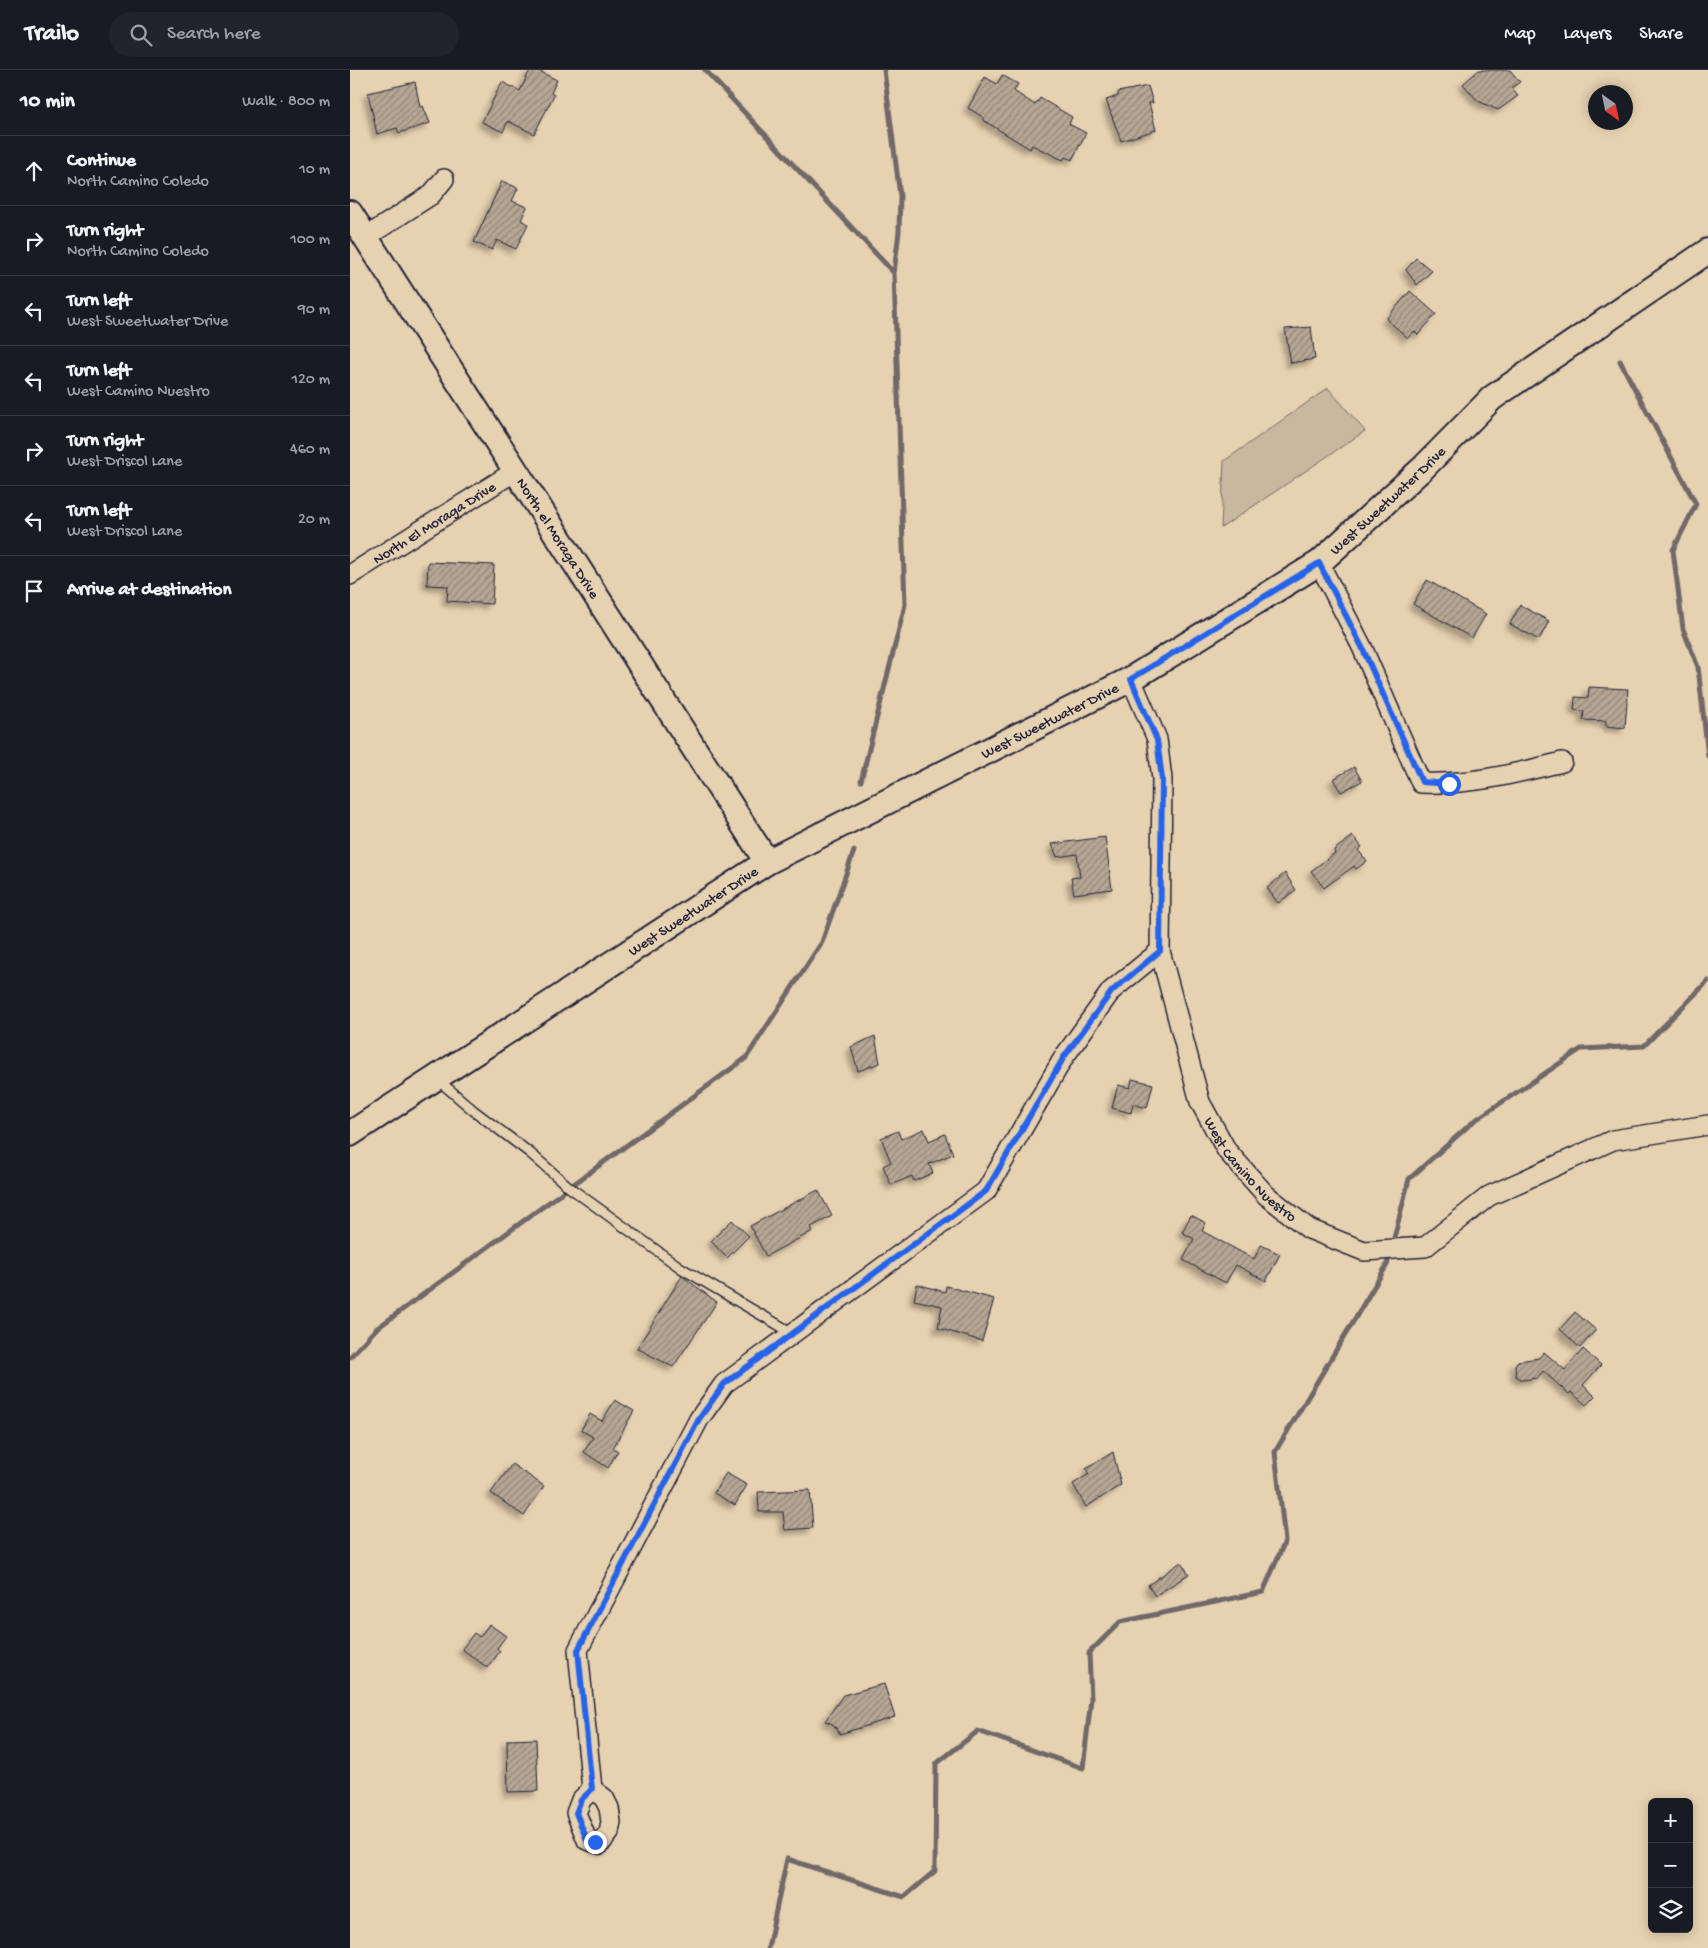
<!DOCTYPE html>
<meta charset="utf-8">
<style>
body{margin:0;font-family:"Gochi Hand",sans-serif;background:#20242c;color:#f1f3f6}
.controls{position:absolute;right:15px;bottom:15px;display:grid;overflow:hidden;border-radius:8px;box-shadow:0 2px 12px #0003}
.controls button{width:45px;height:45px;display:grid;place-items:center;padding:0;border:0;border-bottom:1px solid #363941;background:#171b24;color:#f1f3f6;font:25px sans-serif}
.compass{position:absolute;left:1238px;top:15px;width:45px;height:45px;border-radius:50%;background:#171b24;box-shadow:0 2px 12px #0003;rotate:147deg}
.stop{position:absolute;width:15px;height:15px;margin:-11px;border:4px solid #2563eb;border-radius:50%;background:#fff}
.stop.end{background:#2563eb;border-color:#fff;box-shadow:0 1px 5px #0008}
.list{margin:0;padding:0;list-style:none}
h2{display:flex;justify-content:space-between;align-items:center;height:65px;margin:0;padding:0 20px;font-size:21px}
h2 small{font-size:16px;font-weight:400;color:#9ea1a6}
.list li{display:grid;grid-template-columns:32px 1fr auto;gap:15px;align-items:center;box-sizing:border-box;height:70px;padding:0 20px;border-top:1px solid #363941}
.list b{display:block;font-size:19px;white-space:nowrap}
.list p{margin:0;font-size:16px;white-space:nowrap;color:#9ea1a6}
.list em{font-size:16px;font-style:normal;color:#9ea1a6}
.icon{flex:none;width:28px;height:28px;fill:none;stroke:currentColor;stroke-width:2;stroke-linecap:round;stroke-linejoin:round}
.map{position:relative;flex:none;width:1358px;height:1878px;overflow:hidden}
header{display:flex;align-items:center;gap:30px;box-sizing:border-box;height:70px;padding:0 25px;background:#171b24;border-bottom:1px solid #363941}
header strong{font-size:24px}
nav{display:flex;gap:28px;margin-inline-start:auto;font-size:18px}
.search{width:350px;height:45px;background:#20242c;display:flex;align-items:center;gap:12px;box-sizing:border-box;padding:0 18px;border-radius:28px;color:#9ea1a6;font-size:19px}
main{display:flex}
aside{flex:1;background:#171b24}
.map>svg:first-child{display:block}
.green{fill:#c9b89f;stroke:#766d6d}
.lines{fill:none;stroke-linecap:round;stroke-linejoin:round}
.stream{stroke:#6f6769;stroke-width:5}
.building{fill:url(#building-hatch);stroke:#22223b;filter:url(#shadow)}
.service-casing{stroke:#22223b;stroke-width:12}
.minor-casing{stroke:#22223b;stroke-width:22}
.tertiary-casing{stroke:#22223b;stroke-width:28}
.service{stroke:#e6d1b0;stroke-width:9}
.minor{stroke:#e6d1b0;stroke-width:19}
.tertiary{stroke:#e6d1b0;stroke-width:24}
.route{stroke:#2563eb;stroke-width:6}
.labels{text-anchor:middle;stroke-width:4;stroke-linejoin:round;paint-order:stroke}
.street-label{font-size:15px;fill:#22223b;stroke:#e6d1b0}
</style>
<header>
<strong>Trailo</strong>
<div class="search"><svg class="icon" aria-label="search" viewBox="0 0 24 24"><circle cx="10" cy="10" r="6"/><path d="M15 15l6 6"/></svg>Search here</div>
<nav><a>Map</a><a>Layers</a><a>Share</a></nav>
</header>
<main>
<aside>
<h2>10 min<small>Walk · 800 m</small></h2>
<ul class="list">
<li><svg class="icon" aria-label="ahead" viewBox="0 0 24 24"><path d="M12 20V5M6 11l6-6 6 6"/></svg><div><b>Continue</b><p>North Camino Coledo</p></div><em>10 m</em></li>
<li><svg class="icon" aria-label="right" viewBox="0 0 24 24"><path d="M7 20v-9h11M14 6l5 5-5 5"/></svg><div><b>Turn right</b><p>North Camino Coledo</p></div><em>100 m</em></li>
<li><svg class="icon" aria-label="left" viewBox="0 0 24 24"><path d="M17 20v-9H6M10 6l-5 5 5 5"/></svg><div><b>Turn left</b><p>West Sweetwater Drive</p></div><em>90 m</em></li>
<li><svg class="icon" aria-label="left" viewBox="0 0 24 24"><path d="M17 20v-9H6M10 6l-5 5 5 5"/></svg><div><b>Turn left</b><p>West Camino Nuestro</p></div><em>120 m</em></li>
<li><svg class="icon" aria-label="right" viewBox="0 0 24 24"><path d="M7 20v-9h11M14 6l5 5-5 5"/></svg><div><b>Turn right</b><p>West Driscol Lane</p></div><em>460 m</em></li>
<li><svg class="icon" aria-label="left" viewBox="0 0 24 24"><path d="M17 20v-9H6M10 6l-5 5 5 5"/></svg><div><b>Turn left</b><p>West Driscol Lane</p></div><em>20 m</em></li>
<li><svg class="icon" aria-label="arrive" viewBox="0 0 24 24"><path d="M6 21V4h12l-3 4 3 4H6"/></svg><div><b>Arrive at destination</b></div></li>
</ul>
</aside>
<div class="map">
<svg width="1358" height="1878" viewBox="0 0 1358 1878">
<defs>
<pattern id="building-hatch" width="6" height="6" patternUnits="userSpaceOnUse" patternTransform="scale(1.25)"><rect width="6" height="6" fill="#b6a693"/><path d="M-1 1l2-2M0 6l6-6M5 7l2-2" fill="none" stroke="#948779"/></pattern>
<filter id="shadow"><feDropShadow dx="-4.5" dy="4.5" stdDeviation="2.5" flood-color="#0004"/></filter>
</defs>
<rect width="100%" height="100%" fill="#e6d1b0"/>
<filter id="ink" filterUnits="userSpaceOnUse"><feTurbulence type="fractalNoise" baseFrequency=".02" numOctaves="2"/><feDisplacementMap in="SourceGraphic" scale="10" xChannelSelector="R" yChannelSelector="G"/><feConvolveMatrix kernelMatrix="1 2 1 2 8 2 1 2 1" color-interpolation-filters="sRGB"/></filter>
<g filter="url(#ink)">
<path class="green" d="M978 318 1015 361 871 458 874 391Z"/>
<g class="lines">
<path class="stream" d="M355 0 544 203 555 535 511 711
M534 0 550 126 549 161 544 203
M1270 291 1346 434 1323 480 1333 559 1348 597 1358 686
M1042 1176 1059 1109 1124 1051 1231 979 1294 976 1358 911
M0 1287 26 1259 396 988 472 872 504 781
M418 1878 437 1789 554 1827 585 1801 586 1694 628 1661 733 1698 741 1629 739 1583 770 1552 913 1522 935 1471 925 1382 1037 1195 1040 1184"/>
</g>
<path class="building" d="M180 0H187L207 10 201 23 204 25 184 64 158 51 153 62 132 52 152 12 170 21Z
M1129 0H1160L1170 12 1161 18 1168 26 1148 40 1128 31 1113 14Z
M652 5 668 14 664 21 685 35 690 28 722 47 719 54 736 63 722 90 715 87 713 90 682 75 680 79 633 50V47L618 38 635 7 647 14Z
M65 12 70 37 73 36 80 53 49 63 47 58 27 64 18 23Z
M798 16 803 33H799L806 60 771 71 756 30 768 26V22Z
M152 111 168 118 162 131 177 137 171 150 178 154 166 179 147 170 142 180 124 172Z
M1066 188 1082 201 1067 215 1056 200Z
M1060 221 1086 244 1068 265 1064 261 1058 268 1036 249Z
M961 257 965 289 941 293 935 259Z
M78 492 144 495 142 534 97 531 98 516 77 515Z
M1077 510 1136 544 1122 568 1063 534Z
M1170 535 1199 551 1189 570 1160 554Z
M1239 617 1278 619 1275 658 1256 656V651L1233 650 1234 641 1224 640 1225 627 1238 628Z
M1004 697 1012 711 991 722 983 709Z
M1003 766 1012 777 1008 780 1017 791 1006 799 1004 796 974 818 961 801 985 783 984 780Z
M755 767 762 819 724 824 721 808 730 807 727 784 707 787 702 774Z
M935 803 946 820 928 833 917 818Z
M525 966 530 993 508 1001 501 977Z
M782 1009 803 1014 797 1038 783 1034 781 1043 762 1038 768 1015 780 1018Z
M574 1059 579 1071 595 1064 603 1084 579 1094 583 1103 564 1111 562 1106 541 1115 533 1096 541 1092 531 1068 548 1061 551 1069Z
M468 1120 482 1146 461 1157 463 1161 416 1186 400 1156Z
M841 1145 856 1153 852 1161 904 1189 911 1175 930 1184 916 1211 886 1195 876 1213 833 1190 844 1169 832 1162Z
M382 1150 399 1166 377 1188 361 1171Z
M332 1206 367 1232 323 1297 287 1278Z
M567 1214 595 1222 596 1216 644 1229 632 1271 588 1258 592 1236 564 1230Z
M1225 1242 1246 1260 1230 1278 1210 1259Z
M1233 1279 1251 1295 1233 1315 1245 1326 1236 1335 1221 1322 1219 1324 1193 1301 1187 1308 1172 1310 1166 1306 1165 1295 1168 1291 1189 1288 1194 1282 1215 1300Z
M265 1330 284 1341 263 1378 268 1381 258 1398 234 1382 243 1367 231 1360 240 1344 252 1351Z
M763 1382 771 1415 736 1437 723 1414 739 1404 736 1399Z
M162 1394 194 1416 174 1446 141 1423Z
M376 1403 397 1415 385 1435 364 1423Z
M460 1420 463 1458 435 1460 433 1442H409L408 1422Z
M831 1492 839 1504 805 1526 798 1515Z
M139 1554 156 1566 147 1578 150 1581 138 1598 112 1579 124 1563 130 1567Z
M534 1614 545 1647 490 1664 483 1654 475 1651 493 1625Z
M186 1669 188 1721 158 1722 157 1670Z"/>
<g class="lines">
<defs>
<path id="service" d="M87 1009 123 1040 180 1083 219 1117 331 1198 444 1264"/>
<g id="minor">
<path d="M16 167 81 125 94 109"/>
<path d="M969 493 1012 577 1071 713C1122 715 1163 704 1212 692"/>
<path id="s1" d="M0 505 167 400"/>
<path id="s2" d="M781 609 807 669 812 709 810 881 850 1032 877 1081 916 1125 959 1159 1014 1181 1075 1177 1139 1126 1263 1070 1358 1055"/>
<path d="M242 1719 228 1580 349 1349 374 1314 636 1121 714 987 761 921 810 881"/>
<path d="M242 1719 254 1728 259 1738 261 1752 259 1763 250 1774 237 1770 226 1743 231 1730Z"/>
</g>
<g id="tertiary">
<path id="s3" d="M0 143 417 792"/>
<path id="s4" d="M0 1064 417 792 781 609 969 493 1074 397 1142 328 1358 181"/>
</g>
</defs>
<use href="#service" class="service-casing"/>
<use href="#minor" class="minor-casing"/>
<use href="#tertiary" class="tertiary-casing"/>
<use href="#service" class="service"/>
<use href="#minor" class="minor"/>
<use href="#tertiary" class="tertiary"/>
</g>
</g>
<g class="lines" filter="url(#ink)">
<path class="route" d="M245 1772 237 1770 226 1743 231 1730 242 1719 228 1580 349 1349 374 1314 636 1121 714 987 762 921 810 881 812 709 807 670 781 609 969 493 1012 577 1072 712 1099 714"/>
</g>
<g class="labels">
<g class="street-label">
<text dy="5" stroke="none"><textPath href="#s4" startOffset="1219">West Sweetwater Drive</textPath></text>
<text dy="5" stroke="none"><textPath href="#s1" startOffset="99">North El Moraga Drive</textPath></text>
<text dy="5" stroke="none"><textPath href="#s3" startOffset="386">North el Moraga Drive</textPath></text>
<text dy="5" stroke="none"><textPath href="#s4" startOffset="814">West Sweetwater Drive</textPath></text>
<text dy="5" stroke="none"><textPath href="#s4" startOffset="409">West Sweetwater Drive</textPath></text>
<text dy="5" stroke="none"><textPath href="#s2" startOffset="519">West Camino Nuestro</textPath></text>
</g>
</g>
</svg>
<div class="controls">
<button>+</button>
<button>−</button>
<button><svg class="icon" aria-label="layers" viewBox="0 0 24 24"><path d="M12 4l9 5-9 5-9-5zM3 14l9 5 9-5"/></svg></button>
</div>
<svg class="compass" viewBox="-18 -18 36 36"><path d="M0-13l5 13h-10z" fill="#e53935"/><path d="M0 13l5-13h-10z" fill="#9ea1a6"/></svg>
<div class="stop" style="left:1099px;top:714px"></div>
<div class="stop end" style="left:245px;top:1772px"></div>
</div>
</main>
